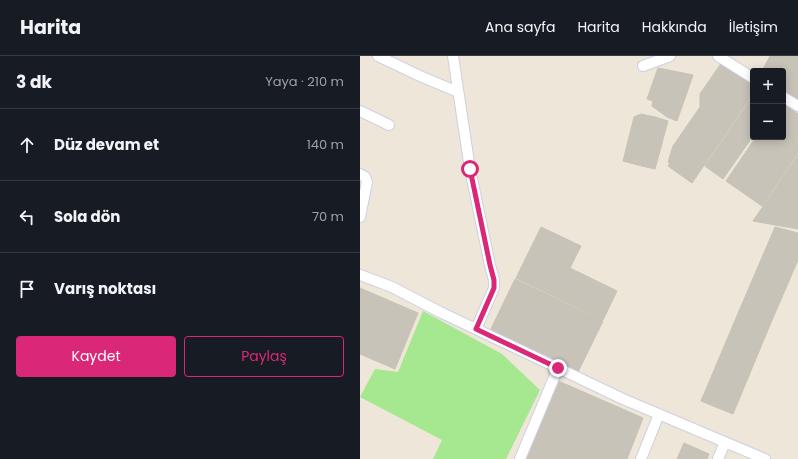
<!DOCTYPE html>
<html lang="tr">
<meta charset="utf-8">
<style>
body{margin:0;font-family:Poppins,sans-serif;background:#20242c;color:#f1f3f6}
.controls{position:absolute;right:12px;top:12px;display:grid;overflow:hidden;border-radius:4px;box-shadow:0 2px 10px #0003}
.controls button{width:36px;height:36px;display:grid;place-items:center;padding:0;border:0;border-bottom:1px solid #363941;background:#171b24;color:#f1f3f6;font:20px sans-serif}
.stop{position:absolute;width:12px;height:12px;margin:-9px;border:3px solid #db2777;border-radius:50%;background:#fff}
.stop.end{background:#db2777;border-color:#fff;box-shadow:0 1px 4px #0008}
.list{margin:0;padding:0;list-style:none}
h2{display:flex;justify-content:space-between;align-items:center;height:52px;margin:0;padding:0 16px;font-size:17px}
h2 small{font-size:13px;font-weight:400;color:#9ea1a6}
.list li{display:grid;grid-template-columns:26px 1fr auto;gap:12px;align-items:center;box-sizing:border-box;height:72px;padding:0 16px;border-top:1px solid #363941}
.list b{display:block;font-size:15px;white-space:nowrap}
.list em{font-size:13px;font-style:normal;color:#9ea1a6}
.actions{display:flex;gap:8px;padding:12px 16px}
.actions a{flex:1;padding:9px 0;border:1px solid #db2777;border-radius:4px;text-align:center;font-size:14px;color:#db2777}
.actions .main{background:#db2777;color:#fff}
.icon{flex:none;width:22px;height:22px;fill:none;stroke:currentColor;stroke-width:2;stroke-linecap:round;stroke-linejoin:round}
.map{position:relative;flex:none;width:438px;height:403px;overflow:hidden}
header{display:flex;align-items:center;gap:24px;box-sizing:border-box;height:56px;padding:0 20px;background:#171b24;border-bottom:1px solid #363941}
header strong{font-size:19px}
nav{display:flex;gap:22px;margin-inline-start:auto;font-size:14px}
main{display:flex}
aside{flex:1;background:#171b24}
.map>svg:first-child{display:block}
.green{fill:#a5e890}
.building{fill:#c8c3b9;stroke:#c8c2b3}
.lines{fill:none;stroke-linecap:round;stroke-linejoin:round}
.minor-casing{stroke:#ced0e3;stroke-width:12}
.minor{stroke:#fff;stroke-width:10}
.route{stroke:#db2777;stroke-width:5}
</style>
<header>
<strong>Harita</strong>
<nav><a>Ana sayfa</a><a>Harita</a><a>Hakkında</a><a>İletişim</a></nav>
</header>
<main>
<aside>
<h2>3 dk<small>Yaya · 210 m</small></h2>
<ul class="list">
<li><svg class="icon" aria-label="ahead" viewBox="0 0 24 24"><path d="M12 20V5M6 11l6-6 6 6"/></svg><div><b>Düz devam et</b></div><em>140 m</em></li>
<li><svg class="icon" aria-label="left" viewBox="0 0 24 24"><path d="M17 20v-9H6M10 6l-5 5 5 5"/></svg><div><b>Sola dön</b></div><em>70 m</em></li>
<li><svg class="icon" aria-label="arrive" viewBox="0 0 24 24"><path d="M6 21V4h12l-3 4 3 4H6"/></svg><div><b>Varış noktası</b></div></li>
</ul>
<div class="actions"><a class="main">Kaydet</a><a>Paylaş</a></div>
</aside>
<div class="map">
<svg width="438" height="403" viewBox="0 0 438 403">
<rect width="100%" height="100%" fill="#ede6d9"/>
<path class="green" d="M63 255 142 298 180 334 146 403H73L82 384 0 341 15 313 38 316Z"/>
<path class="building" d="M410 0H438V49L423 40V15H402Z
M362 6 393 27V38L332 127 308 110 310 107 308 106 313 90 340 51V38Z
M298 12 333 19 317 65 307 61 292 50 293 45 287 43Z
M393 40V80L363 123 345 110Z
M423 47 438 58V97L402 150 366 125 396 81H423Z
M281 58 295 61 282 110 263 105 274 61Z
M295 61 308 65 295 113 282 110Z
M438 99V173L393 165Z
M181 171 221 190 210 212 257 235 243 264 156 222Z
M415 171 438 177V204L410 269 379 255Z
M155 223 243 265 216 320 129 277Z
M0 232 58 257 35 313 0 298Z
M379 255 410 269 373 358 341 345Z
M196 324 283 362 267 403H230L176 377Z
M176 377 230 403H166Z
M324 387 349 398 347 403H317Z"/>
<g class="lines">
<defs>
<path id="minor" d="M18 0 60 20 98 36
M93 0 110 113 130 209 134 224V232L116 273
M358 0 393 22
M283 10 310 0
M423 41 438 50
M0 55 29 69
M0 118 5 121 7 126 0 161
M0 219 32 231 80 256 263 343 405 403
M160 403 198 312
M281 403 299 358
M358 403 365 386"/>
</defs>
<use href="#minor" class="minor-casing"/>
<use href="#minor" class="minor"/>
</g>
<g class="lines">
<path class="route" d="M110 113 130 209 134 224V232L116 273 198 312"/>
</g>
</svg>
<div class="controls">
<button>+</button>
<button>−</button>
</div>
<div class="stop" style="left:110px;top:113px"></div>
<div class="stop end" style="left:198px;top:312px"></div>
</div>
</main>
